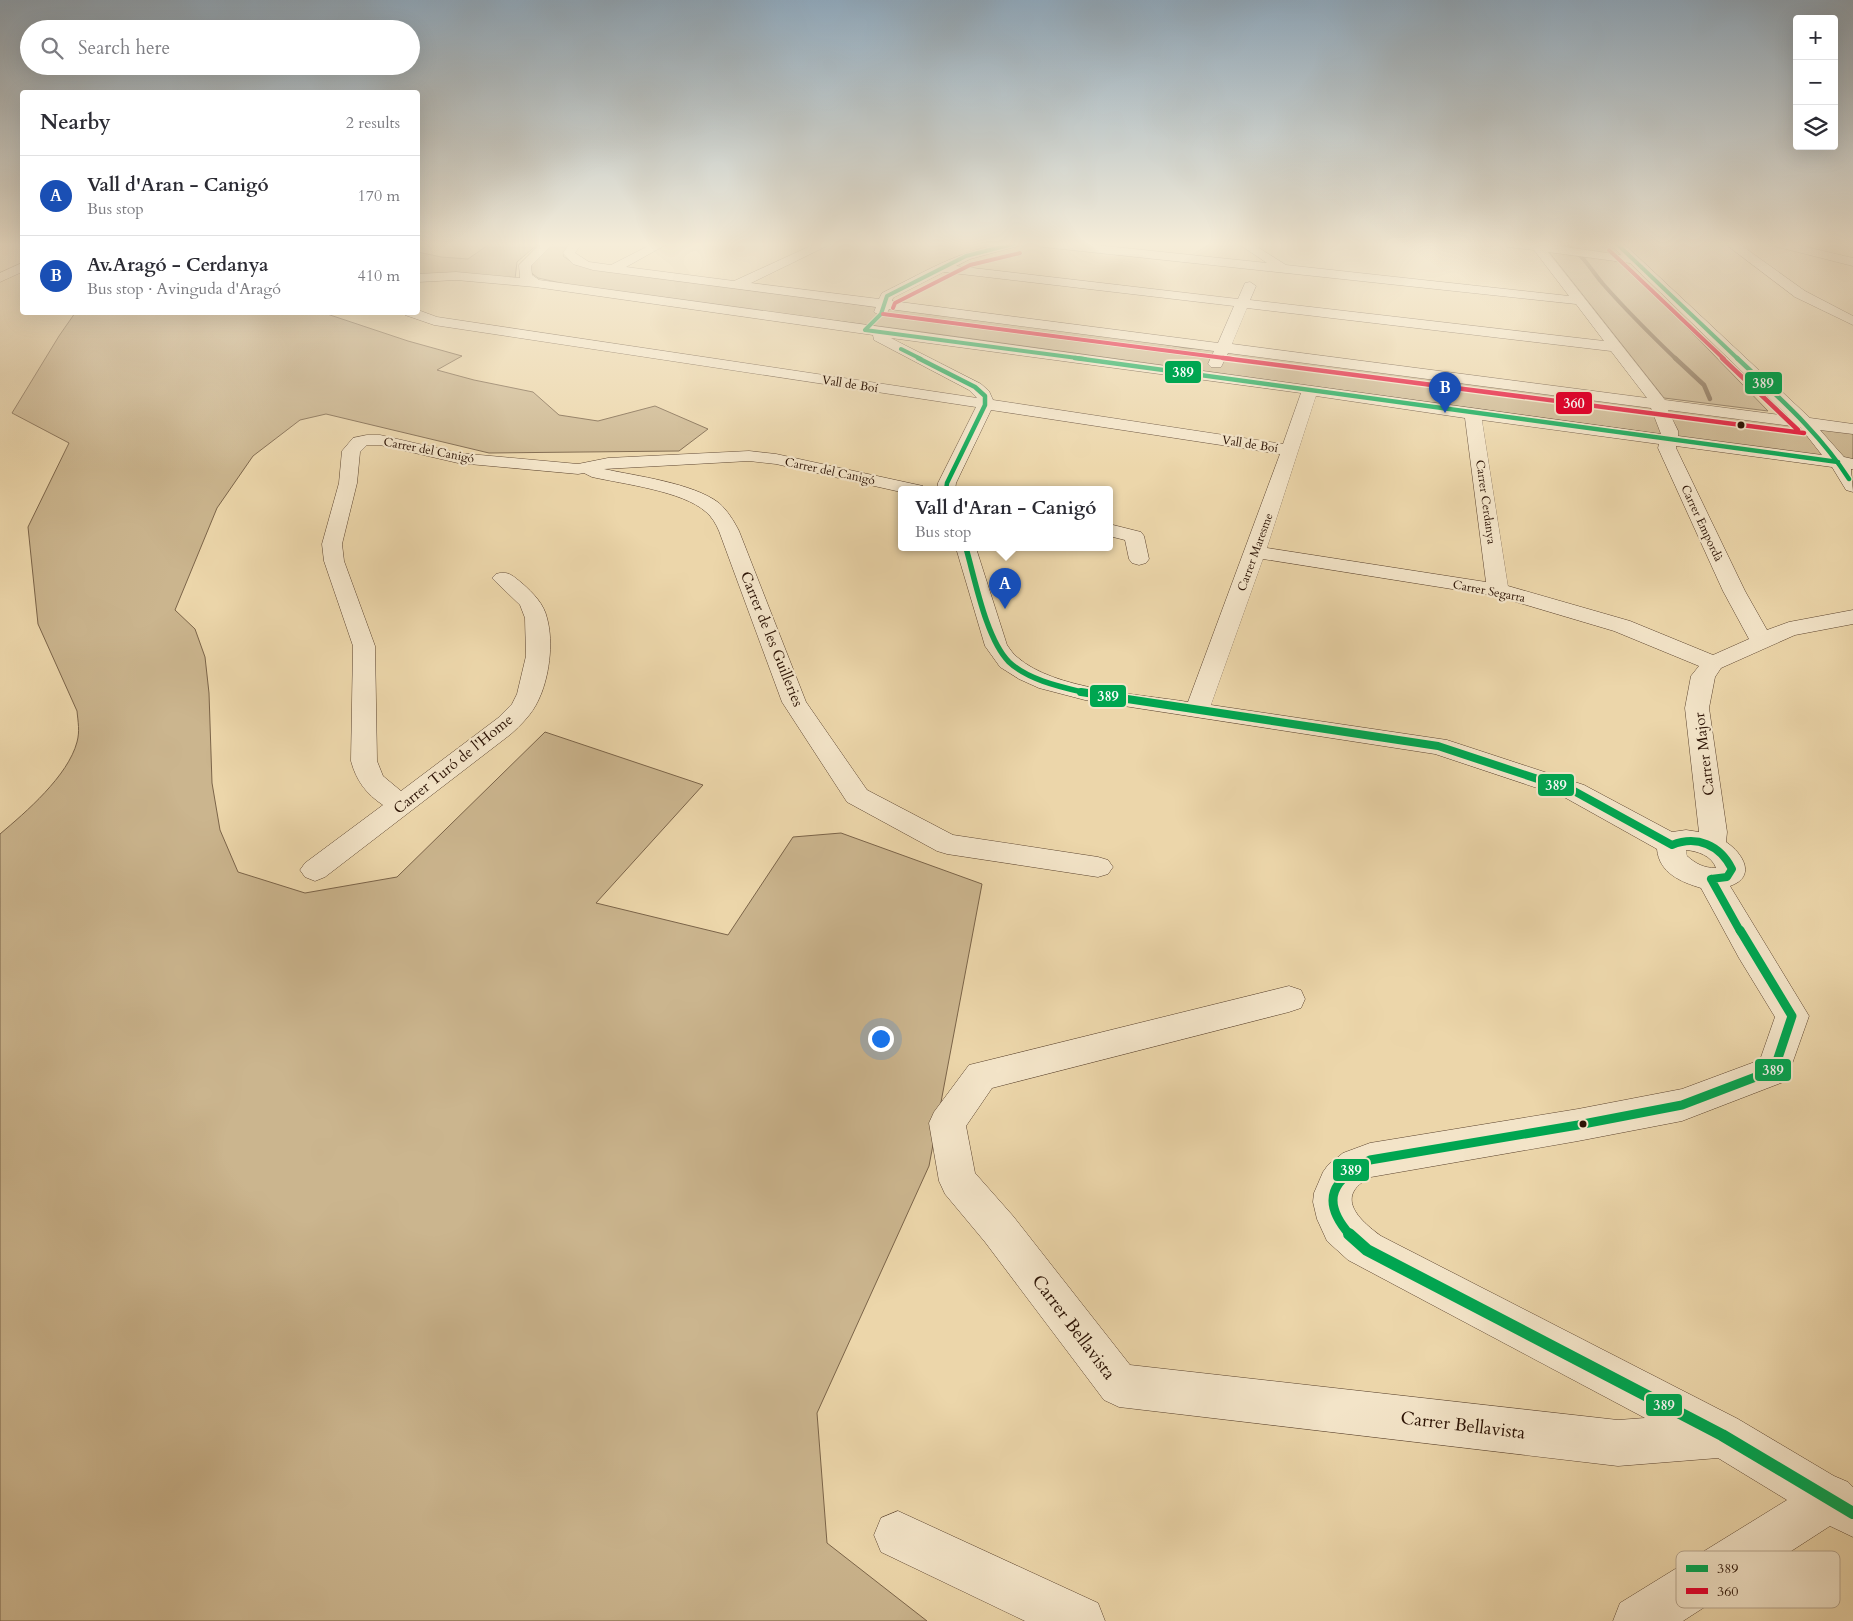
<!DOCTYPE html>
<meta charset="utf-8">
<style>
body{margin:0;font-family:Cardo,serif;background:#f2f2f3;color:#2b2b33}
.controls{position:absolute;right:15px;top:15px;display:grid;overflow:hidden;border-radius:5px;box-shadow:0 5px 20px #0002}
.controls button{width:45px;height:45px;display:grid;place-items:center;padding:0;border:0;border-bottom:1px solid #e1e1e2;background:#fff;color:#2b2b33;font:25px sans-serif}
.you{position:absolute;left:880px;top:1038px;width:18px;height:18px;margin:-12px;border:4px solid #fff;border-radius:50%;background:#1a73e8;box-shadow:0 0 0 8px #1a73e833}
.badge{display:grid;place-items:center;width:32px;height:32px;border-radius:50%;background:#8f2418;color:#fff;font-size:16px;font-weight:700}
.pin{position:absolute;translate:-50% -41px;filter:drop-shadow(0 1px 2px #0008)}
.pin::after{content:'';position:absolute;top:26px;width:18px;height:15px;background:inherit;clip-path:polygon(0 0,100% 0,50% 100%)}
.popup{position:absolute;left:898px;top:486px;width:215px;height:65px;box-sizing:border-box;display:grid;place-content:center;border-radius:5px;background:#fff;filter:drop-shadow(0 1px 4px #0005);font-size:16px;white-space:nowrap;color:#7c7c81}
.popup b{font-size:19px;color:#2b2b33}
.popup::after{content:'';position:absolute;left:50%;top:100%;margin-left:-10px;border:10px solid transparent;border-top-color:#fff}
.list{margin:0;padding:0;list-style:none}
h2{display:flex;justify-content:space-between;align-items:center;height:65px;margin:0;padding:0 20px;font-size:21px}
h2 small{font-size:16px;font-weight:400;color:#7c7c81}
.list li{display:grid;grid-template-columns:32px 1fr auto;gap:15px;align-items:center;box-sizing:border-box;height:80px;padding:0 20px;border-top:1px solid #e1e1e2}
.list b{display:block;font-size:19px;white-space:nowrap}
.list p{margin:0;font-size:16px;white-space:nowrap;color:#7c7c81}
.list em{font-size:16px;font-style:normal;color:#7c7c81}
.icon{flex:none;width:28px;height:28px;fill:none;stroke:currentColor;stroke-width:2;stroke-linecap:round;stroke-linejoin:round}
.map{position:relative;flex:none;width:1853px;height:1621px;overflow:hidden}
.search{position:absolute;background:#fff;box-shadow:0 5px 20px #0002;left:20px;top:20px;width:400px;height:55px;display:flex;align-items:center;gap:12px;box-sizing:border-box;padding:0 18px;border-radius:28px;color:#7c7c81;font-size:19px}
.panel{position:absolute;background:#fff;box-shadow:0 5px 20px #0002;left:20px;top:90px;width:400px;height:225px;border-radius:5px}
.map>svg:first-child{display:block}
.green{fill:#cbb58e;stroke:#7b6449}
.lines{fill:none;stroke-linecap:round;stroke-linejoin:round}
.stream-far1{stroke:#775f46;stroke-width:4}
.stream{stroke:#775f46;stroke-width:4.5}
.minor-casing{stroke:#5b432e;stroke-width:1}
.tertiary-casing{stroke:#5b432e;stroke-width:1}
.minor{fill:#f3e4c8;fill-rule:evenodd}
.tertiary{fill:#f3e4c8;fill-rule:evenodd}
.bus-1-far5-casing{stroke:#f3e4c8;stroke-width:5.5}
.bus-1-far4-casing{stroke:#f3e4c8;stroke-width:7}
.bus-1-far3-casing{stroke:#f3e4c8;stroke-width:9}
.bus-1-far2-casing{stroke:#f3e4c8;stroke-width:11}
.bus-1-far1-casing{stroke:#f3e4c8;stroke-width:13}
.bus-1-casing{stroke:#f3e4c8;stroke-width:16}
.bus-2-far1-casing{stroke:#f3e4c8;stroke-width:5.5}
.bus-2-casing{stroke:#f3e4c8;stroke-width:7}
.bus-1-far5{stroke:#00a651;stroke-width:4}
.bus-1-far4{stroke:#00a651;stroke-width:4.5}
.bus-1-far3{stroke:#00a651;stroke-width:5.5}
.bus-1-far2{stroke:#00a651;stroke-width:8}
.bus-1-far1{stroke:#00a651;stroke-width:9}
.bus-1{stroke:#00a651;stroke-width:12}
.bus-2-far1{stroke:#e4002b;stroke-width:4}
.bus-2{stroke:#e4002b;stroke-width:4.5}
.bus-dot{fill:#2b1204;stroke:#f3e4c8;stroke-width:2}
.labels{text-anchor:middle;stroke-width:4.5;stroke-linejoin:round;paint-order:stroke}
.far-street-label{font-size:12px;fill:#2b1204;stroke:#f3e4c8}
.street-label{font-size:15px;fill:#2b1204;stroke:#f3e4c8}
.near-street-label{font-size:18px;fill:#2b1204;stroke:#f3e4c8}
.key{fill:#f3e4c8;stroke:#b7a58d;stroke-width:1}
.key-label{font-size:14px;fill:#2b1204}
.line-badge{stroke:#f3e4c8;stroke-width:2}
.badge-label{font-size:14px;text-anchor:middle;font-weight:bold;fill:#fff}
</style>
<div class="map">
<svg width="1853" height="1621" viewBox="0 0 1853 1621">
<rect width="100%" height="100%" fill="#ecd6aa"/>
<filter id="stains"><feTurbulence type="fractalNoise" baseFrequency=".004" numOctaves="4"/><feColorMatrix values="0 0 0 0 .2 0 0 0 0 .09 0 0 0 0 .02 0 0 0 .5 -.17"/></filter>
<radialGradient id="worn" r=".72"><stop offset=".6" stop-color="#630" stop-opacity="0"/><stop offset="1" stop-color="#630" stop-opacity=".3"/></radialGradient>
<path class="green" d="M491 243H539L517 262 515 279 449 273 418 276V252L441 257 468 259Z
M553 243H570L563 256 576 265 605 270 734 286 875 307 1111 335 1186 348 1232 351 1853 432V461L922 332 584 288 538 278 529 271 530 264Z
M1526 243H1616L1633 260Z
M1549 252 1624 262 1768 411 1664 398Z
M75 313H329L327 314 408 341 462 356 437 370 474 380 533 392 559 415 598 421 655 406 708 429 679 451 489 453 326 414 300 420 253 456 217 508 175 610 195 629 205 657 209 693 212 783 220 830 238 872 305 893 397 877 545 732 703 785 596 903 728 935 793 837 841 833 982 884 929 1166 817 1413 827 1543 927 1621H0V834C26 812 68 776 77 742 80 731 78 722 77 711L38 624 28 527 69 443 12 413 59 336Z"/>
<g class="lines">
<path class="stream-far1" d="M1563 243C1582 252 1590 269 1603 284 1626 310 1651 335 1676 359"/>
<path class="stream" d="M1675 358 1704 385 1710 399"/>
<defs>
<path id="minor" d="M541 243H554L531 266 532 275 539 280 1661 434 1651 408 1228 353 1221 367H1211L1208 364 1214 351 889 309 886 315 881 316 874 312 876 307 593 270 573 264 563 253 570 243H582L575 253 589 262 611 265 654 243H669L626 267 734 281 817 243H833L751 283 879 299 882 293C929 270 970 243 1024 243L1022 245 970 259 956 266 1238 299 1245 283 1250 282 1256 286 1250 300 1604 341 1576 304 1043 247 1037 243H1077L1267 263 1237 243H1251L1286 265 1569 296 1534 250 1507 247 1501 243H1538L1621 255 1610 243H1623L1810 418 1853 424V434L1820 430 1844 457 1853 459V469H1851L1853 492 1846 490 1832 467 1676 446V448L1745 591 1767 630 1789 622 1853 610V624L1795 635 1721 668 1715 677 1709 708 1727 832 1726 842C1743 853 1757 877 1730 886L1809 1016 1786 1081 1682 1121 1578 1141 1371 1177C1333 1196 1359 1220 1381 1236L1738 1419 1834 1476 1848 1482 1853 1487V1537L1830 1526 1683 1621H1613L1620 1603 1787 1500 1718 1458 1618 1466 1119 1407 1104 1400 985 1242 945 1194 939 1181 929 1123 934 1112 969 1065 1289 986 1301 990 1305 999 1301 1008 1289 1012 992 1088 966 1126 975 1173 1013 1216 1130 1365 1618 1420 1645 1418 1348 1260 1327 1241 1317 1219 1313 1202 1314 1193 1323 1172 1328 1165 1343 1153 1370 1143 1578 1109 1682 1089 1760 1060 1775 1017 1739 958 1701 888C1681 882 1659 873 1657 849L1564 797 1435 754 1085 700 1039 688 1019 679 1000 667 985 646 956 548H976L1007 645C1010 649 1013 654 1017 657 1054 690 1140 694 1188 702L1280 454 991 410 956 483 955 490H937L938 483 976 407 434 325 405 315 404 312H418V310L437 317 977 398 969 390 874 340 873 335 535 287 456 280 418 282V274L456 272 520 278 519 265ZM1548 252 1630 263 1788 416 1665 400ZM944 272 1234 306 1218 343 892 301 893 298ZM1247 308 1611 351 1647 398 1232 344ZM891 338 1301 393 1283 444 993 400 989 391 981 384ZM1316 396 1465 418 1486 582 1267 548ZM1668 410 1800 427 1822 455 1678 436V431ZM1482 420 1659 444 1658 448 1723 591 1749 639 1713 655 1630 621 1508 586ZM1263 559 1496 596 1614 631 1699 666 1691 676 1685 708 1699 832 1686 830 1672 832 1584 785 1447 740 1211 705ZM1686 850C1698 851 1712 856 1716 868 1704 868 1696 864 1687 856Z
M1724 243H1738L1805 291 1853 316V325L1795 297Z
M1768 243H1789L1853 258V266L1770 245Z
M367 435H380L458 453 578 464 608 458 749 451 776 454 923 486 925 490H901V492L776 464 749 461 604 469C636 476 693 483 719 503 727 510 734 521 739 531L806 702 867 790 953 835 1098 857 1108 860 1113 867 1108 874 1098 877 947 854 937 851 847 802 782 702 719 531C716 524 712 517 706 512 683 491 623 484 592 477L584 473 578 474 458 463 380 445H367L360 452 357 483 342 544 344 561 375 646 377 761 383 776 401 791 498 718 512 704 517 694 526 656 525 618 520 605 496 582 492 578 496 574C508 570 513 576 523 584 533 593 544 604 547 618 554 643 549 679 538 701 532 714 521 725 511 734L325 877 315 881 305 877 300 870 305 863 383 805C366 794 356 780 351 761L353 646 324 561 322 544 339 483 342 451 353 438Z
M1109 524 1141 532 1144 536 1149 559 1146 563 1139 565 1132 563 1129 559 1125 540 1109 536Z
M898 1511 1098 1603 1105 1621H1025L881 1552 874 1535 881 1518Z"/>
<path id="tertiary" d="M22 263V272L0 282V273Z"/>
</defs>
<use href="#minor" class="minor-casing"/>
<use href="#tertiary" class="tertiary-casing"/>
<use href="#minor" class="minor"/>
<use href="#tertiary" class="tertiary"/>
<defs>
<path id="bus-1-far5" d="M1616 243 1738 359
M865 330 1085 359
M865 330 881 314 887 296 966 256 1017 243
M901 349 921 359"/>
<path id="bus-1-far4" d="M918 358 975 387 985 396V405L947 483 946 490
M1075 358 1838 462
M1737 358C1777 396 1819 432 1849 479"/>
<path id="bus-1-far3" d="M966 548C975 579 986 639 1009 662 1028 680 1061 687 1086 693"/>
<path id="bus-1-far2" d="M1081 692 1438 746 1574 791 1672 845C1697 835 1720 845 1732 869L1727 877 1711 879
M1711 879 1740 931"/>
<path id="bus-1-far1" d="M1350 1235C1319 1200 1333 1179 1370 1160L1578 1125 1682 1105 1774 1070 1792 1016 1740 930"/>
<path id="bus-1" d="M1349 1234 1367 1250 1722 1435 1853 1513"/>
<path id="bus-2-far1" d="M1609 250 1724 359
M893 308 895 303 970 265 1020 253
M883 314 1232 359"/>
<path id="bus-2" d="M1223 358 1804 433
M1722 358 1798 430"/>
</defs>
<use href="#bus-1-far5" class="bus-1-far5-casing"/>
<use href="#bus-1-far4" class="bus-1-far4-casing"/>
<use href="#bus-1-far3" class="bus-1-far3-casing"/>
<use href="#bus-1-far2" class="bus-1-far2-casing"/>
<use href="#bus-1-far1" class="bus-1-far1-casing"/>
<use href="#bus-1" class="bus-1-casing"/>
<use href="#bus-2-far1" class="bus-2-far1-casing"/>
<use href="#bus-2" class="bus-2-casing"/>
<use href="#bus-1-far5" class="bus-1-far5"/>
<use href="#bus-1-far4" class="bus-1-far4"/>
<use href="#bus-1-far3" class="bus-1-far3"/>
<use href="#bus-1-far2" class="bus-1-far2"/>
<use href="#bus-1-far1" class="bus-1-far1"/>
<use href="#bus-1" class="bus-1"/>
<use href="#bus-2-far1" class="bus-2-far1"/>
<use href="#bus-2" class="bus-2"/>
</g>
<linearGradient id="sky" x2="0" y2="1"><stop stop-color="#8fa7b9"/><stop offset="0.52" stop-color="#f6edd9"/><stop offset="1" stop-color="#f6edd9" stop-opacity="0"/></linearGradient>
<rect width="1853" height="470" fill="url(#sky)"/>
<g class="bus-dot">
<circle cx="1741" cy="425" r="4.5"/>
<circle cx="1583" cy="1124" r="4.5"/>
</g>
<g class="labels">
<g class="far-street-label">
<text transform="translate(850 384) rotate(9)" y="4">Vall de Boí</text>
<text transform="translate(1250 444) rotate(9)" y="4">Vall de Boí</text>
<text transform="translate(429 450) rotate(11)" y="4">Carrer del Canigó</text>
<text transform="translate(830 471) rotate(12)" y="4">Carrer del Canigó</text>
<text transform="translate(1486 502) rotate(82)" y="4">Carrer Cerdanya</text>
<text transform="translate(1702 523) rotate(65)" y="4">Carrer Empordà</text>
<text transform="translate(1255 552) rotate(-70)" y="4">Carrer Maresme</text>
<text transform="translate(1489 591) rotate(11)" y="4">Carrer Segarra</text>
</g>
<g class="street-label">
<text transform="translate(772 639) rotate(68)" y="5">Carrer de les Guilleries</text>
<text transform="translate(1704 754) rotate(-97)" y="5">Carrer Major</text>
<text transform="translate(453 764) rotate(-39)" y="5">Carrer Turó de l'Home</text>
</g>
<g class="near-street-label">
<text transform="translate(1074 1327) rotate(53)" y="6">Carrer Bellavista</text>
<text transform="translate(1463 1425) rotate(7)" y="6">Carrer Bellavista</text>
</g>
</g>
<rect x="1676" y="1551" width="164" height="57" rx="8" class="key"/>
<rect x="1686" y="1565" width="22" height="7" fill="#00a651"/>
<rect x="1686" y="1588" width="22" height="6" fill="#e4002b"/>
<g class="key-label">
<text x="1717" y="1573">389</text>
<text x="1717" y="1596">360</text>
</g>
<g class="line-badge">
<rect x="1164" y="360" width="38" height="24" rx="5" fill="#00a651"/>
<rect x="1744" y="371" width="39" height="24" rx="5" fill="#00a651"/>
<rect x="1555" y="391" width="38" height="24" rx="5" fill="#e4002b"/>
<rect x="1089" y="684" width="38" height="24" rx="5" fill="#00a651"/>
<rect x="1537" y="773" width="38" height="24" rx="5" fill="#00a651"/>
<rect x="1754" y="1058" width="38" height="24" rx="5" fill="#00a651"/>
<rect x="1332" y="1158" width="38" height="24" rx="5" fill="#00a651"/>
<rect x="1645" y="1393" width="38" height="24" rx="5" fill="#00a651"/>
</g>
<g class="badge-label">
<text x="1183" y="377">389</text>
<text x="1763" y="388">389</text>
<text x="1574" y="408">360</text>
<text x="1108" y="701">389</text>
<text x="1556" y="790">389</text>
<text x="1773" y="1075">389</text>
<text x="1351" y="1175">389</text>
<text x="1664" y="1410">389</text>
</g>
<rect width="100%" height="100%" filter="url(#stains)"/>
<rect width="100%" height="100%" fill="url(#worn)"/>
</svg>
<div class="controls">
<button>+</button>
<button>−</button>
<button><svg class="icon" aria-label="layers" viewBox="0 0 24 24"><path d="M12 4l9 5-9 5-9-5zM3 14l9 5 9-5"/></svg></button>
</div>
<div class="you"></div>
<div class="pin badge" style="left:1005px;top:609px;background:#1a4fb4">A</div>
<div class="popup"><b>Vall d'Aran - Canigó</b>Bus stop</div>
<div class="pin badge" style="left:1445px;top:413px;background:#1a4fb4">B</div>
<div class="search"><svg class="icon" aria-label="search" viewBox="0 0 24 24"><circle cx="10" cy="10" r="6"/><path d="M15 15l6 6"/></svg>Search here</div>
<section class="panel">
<h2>Nearby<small>2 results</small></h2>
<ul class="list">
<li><span class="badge" style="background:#1a4fb4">A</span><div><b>Vall d'Aran - Canigó</b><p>Bus stop</p></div><em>170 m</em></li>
<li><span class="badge" style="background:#1a4fb4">B</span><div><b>Av.Aragó - Cerdanya</b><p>Bus stop · Avinguda d'Aragó</p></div><em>410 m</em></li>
</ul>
</section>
</div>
